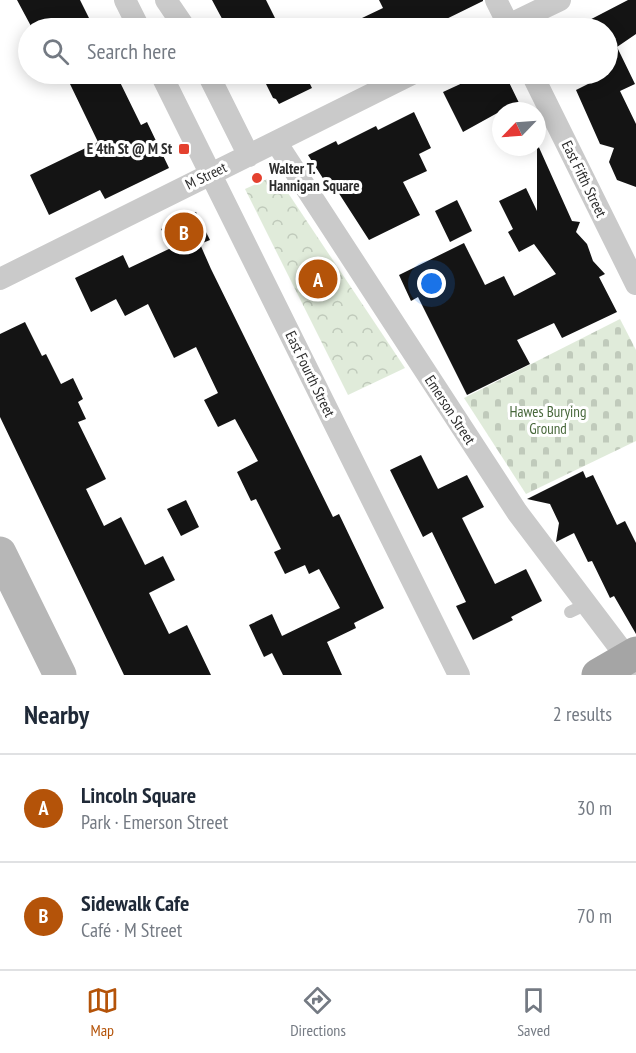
<!DOCTYPE html>
<meta charset="utf-8">
<style>
body{margin:0;font-family:"PT Sans Narrow",sans-serif;background:#f2f2f3;color:#1f2937}
.compass{position:absolute;left:492px;top:102px;width:54px;height:54px;border-radius:50%;background:#fff;box-shadow:0 3px 15px #0003;rotate:245deg}
.you{position:absolute;left:432px;top:284px;width:21px;height:21px;margin:-15px;border:4px solid #fff;border-radius:50%;background:#1a73e8;box-shadow:0 0 0 9px #1a73e833}
.badge{display:grid;place-items:center;width:39px;height:39px;border-radius:50%;background:#b45309;color:#fff;font-size:20px;font-weight:700}
.pin{position:absolute;translate:-50% -50%;border:3px solid #fff;box-shadow:0 2px 6px #0006}
.list{margin:0;padding:0;list-style:none}
h2{display:flex;justify-content:space-between;align-items:center;height:78px;margin:0;padding:0 24px;font-size:26px}
h2 small{font-size:20px;font-weight:400;color:#747a83}
.list li{display:grid;grid-template-columns:39px 1fr auto;gap:18px;align-items:center;box-sizing:border-box;height:108px;padding:0 24px;border-top:2px solid #e0e1e3}
.list b{display:block;font-size:22px;white-space:nowrap}
.list p{margin:0;font-size:20px;white-space:nowrap;color:#747a83}
.list em{font-size:20px;font-style:normal;color:#747a83}
.icon{flex:none;width:33px;height:33px;fill:none;stroke:currentColor;stroke-width:2;stroke-linecap:round;stroke-linejoin:round}
.map{position:relative;flex:none;width:636px;height:675px;overflow:hidden}
.search{position:absolute;background:#fff;box-shadow:0 3px 15px #0003;left:18px;right:18px;top:18px;height:66px;display:flex;align-items:center;gap:15px;box-sizing:border-box;padding:0 21px;border-radius:33px;color:#747a83;font-size:22px}
.sheet{height:294px;background:#fff}
nav{display:flex;justify-content:space-around;align-items:center;box-sizing:border-box;height:84px;border-top:2px solid #e0e1e3;background:#fff;font-size:16px;color:#747a83}
nav a{display:grid;justify-items:center;gap:3px}
nav .on{color:#b45309}
.map>svg:first-child{display:block}
.cemetery{fill:url(#cemetery-stones)}
.park{fill:url(#park-crowns)}
.building{fill:#141414}
.lines{fill:none;stroke-linecap:round;stroke-linejoin:round}
.lane{stroke:#cacaca;stroke-width:12}
.street{stroke:#cacaca;stroke-width:22}
.secondary{stroke:#b7b7b7;stroke-width:33}
.primary{stroke:#a5a5a5;stroke-width:33}
.poi-dot{fill:#e4412f;stroke:#fff;stroke-width:2}
.labels{text-anchor:middle;stroke-width:6;stroke-linejoin:round;paint-order:stroke}
.poi-label{font-size:15px;font-weight:bold;fill:#2d2d2d;stroke:#fff;text-anchor:end}
.street-label{font-size:15px;fill:#2d2d2d;stroke:#fff}
.park-label{font-size:15px;fill:#48683b;stroke:#fff}
</style>
<div class="map">
<svg width="636" height="675" viewBox="0 0 636 675">
<defs>
<pattern id="cemetery-stones" width="16" height="16" patternUnits="userSpaceOnUse" patternTransform="scale(1.5)"><rect width="16" height="16" fill="#e0ebda"/><path d="M2 7V4a2 2 0 0 1 4 0v3zM10 15v-3a2 2 0 0 1 4 0v3z" fill="#c0cabb"/></pattern>
<pattern id="park-crowns" width="20" height="18" patternUnits="userSpaceOnUse" patternTransform="scale(1.5)"><rect width="20" height="18" fill="#e0ebda"/><path d="M2 6a3 3 0 1 1 6 0M12 15a3 3 0 1 1 6 0" fill="none" stroke="#c0cabb"/></pattern>
</defs>
<rect width="100%" height="100%" fill="#fff"/>
<path class="cemetery" d="M620 319 636 350V441L526 494 464 398Z"/>
<path class="park" d="M276 175 405 368 348 395 245 189Z"/>
<path class="building" d="M17 0H80L94 28H32Z
M212 0H266L280 28H227Z
M379 0H483V1L428 28H341L383 8Z
M628 0H636V34L617 47 635 84 620 91 636 124V187L617 180 609 162 614 148 600 144 576 90 608 74V28H574Z
M92 74H116L141 125 147 122 169 168 105 199 100 190 49 215 30 175 98 142 70 84Z
M261 74H305L312 88 279 104 276 99 273 98Z
M482 74H505L520 105 501 111 463 132 443 92Z
M414 112 431 148 419 154 427 171 403 182 420 215 369 240 329 178 324 180 308 155 336 141 338 145 376 126 378 130Z
M537 143 572 221 580 222 576 232 587 244 593 261 605 274 599 277 617 312 562 338 554 323 517 340 530 364 467 395 418 297 411 301 399 275 464 243 485 285 504 276 514 296 556 274 534 244 519 252 508 232 513 229 499 201 526 188 537 211Z
M457 200 472 231 450 242 435 211Z
M196 212 210 240 200 244 211 269 333 517 339 514 384 608 354 623 356 628 327 642 342 675H283L272 653 264 657 249 625 272 614 282 636 340 608 319 569 309 574 305 565 285 574 274 552 281 549 256 499 251 501 237 472 258 461 235 419 218 427 204 400 218 393 196 347 174 358 148 304 125 316 116 299 91 312 75 278 123 255 129 268 171 248 161 229Z
M25 322 42 356 46 354 61 384 73 378 83 399 78 402 86 419 78 422 106 479 86 489 104 526 121 517 145 565 163 556 175 580 149 593 169 634 187 625 211 675H124L0 417V334Z
M421 455 438 489 467 475 484 507 462 518 495 584 526 569 542 601 511 617 513 620 473 640 456 606 466 602 432 532 423 537 390 470Z
M583 471 586 478 593 475 617 525 625 521 636 543V634L614 596 610 598 592 561 588 562 574 533 556 542 559 523 550 504 527 499Z
M186 500 199 527 181 536 167 509Z"/>
<g class="lines">
<path class="lane" d="M570 612 587 604"/>
<path class="street" d="M125 0 139 28
M166 0 185 28
M496 0 510 28
M502 28 560 0
M161 74 459 675
M208 74 249 156
M532 74 636 284
M276 142 517 512 635 668
M0 279 412 74"/>
<path class="secondary" d="M0 553 60 675"/>
<path class="primary" d="M598 675 636 653"/>
</g>
<g class="poi-dot">
<rect x="178" y="143" width="12" height="12" rx="3"/>
<circle cx="257" cy="178" r="6"/>
</g>
<g class="labels">
<g class="poi-label">
<text x="172" y="154">E 4th St @ M St</text>
<text x="269" y="174" text-anchor="start">Walter T.<tspan x="269" dy="17">Hannigan Square</tspan></text>
</g>
<g class="street-label">
<text transform="translate(206 176) rotate(-26)" y="5">M Street</text>
<text transform="translate(584 179) rotate(64)" y="5">East Fifth Street</text>
<text transform="translate(310 374) rotate(64)" y="5">East Fourth Street</text>
<text transform="translate(450 410) rotate(57)" y="5">Emerson Street</text>
</g>
<g class="park-label">
<text x="548" y="417">Hawes Burying<tspan x="548" dy="17">Ground</tspan></text>
</g>
</g>
</svg>
<svg class="compass" viewBox="-18 -18 36 36"><path d="M0-13l5 13h-10z" fill="#e53935"/><path d="M0 13l5-13h-10z" fill="#747a83"/></svg>
<div class="you"></div>
<div class="pin badge" style="left:318px;top:279px">A</div>
<div class="pin badge" style="left:184px;top:232px">B</div>
<div class="search"><svg class="icon" aria-label="search" viewBox="0 0 24 24"><circle cx="10" cy="10" r="6"/><path d="M15 15l6 6"/></svg>Search here</div>
</div>
<section class="sheet">
<h2>Nearby<small>2 results</small></h2>
<ul class="list">
<li><span class="badge">A</span><div><b>Lincoln Square</b><p>Park · Emerson Street</p></div><em>30 m</em></li>
<li><span class="badge">B</span><div><b>Sidewalk Cafe</b><p>Café · M Street</p></div><em>70 m</em></li>
</ul>
</section>
<nav>
<a class="on"><svg class="icon" aria-label="map" viewBox="0 0 24 24"><path d="M3 6l6-2 6 2 6-2v14l-6 2-6-2-6 2zM9 4v14M15 6v14"/></svg>Map</a>
<a><svg class="icon" aria-label="directions" viewBox="0 0 24 24"><path d="M12 3l9 9-9 9-9-9zM9 14v-3h6M13 9l2 2-2 2"/></svg>Directions</a>
<a><svg class="icon" aria-label="saved" viewBox="0 0 24 24"><path d="M7 4h10v16l-5-4-5 4z"/></svg>Saved</a>
</nav>
